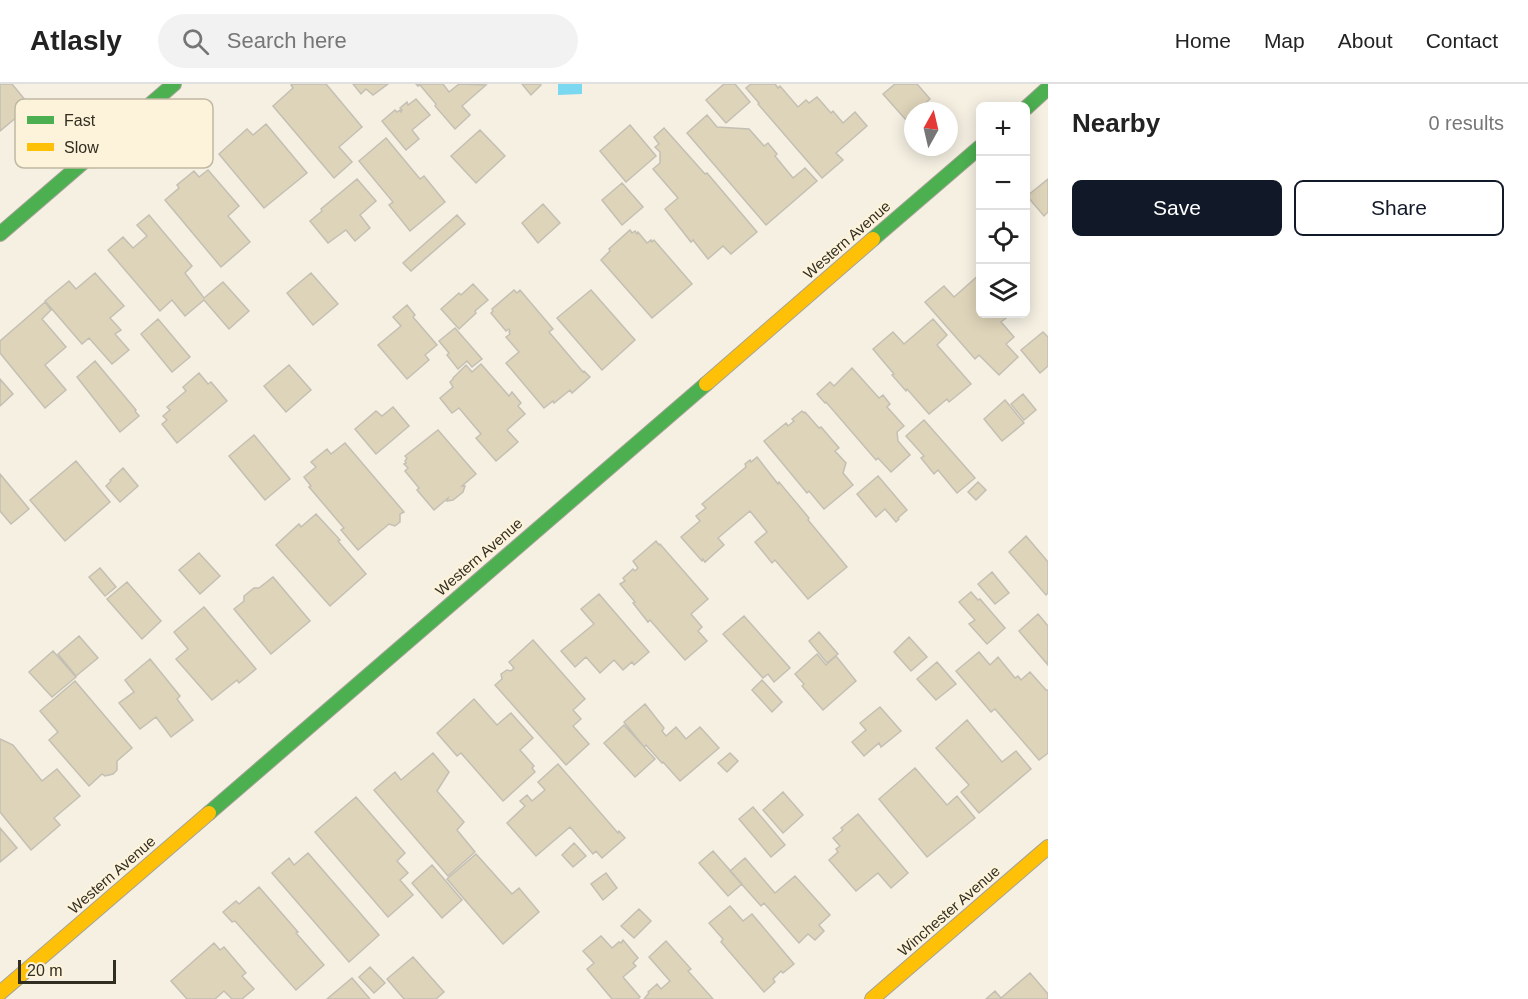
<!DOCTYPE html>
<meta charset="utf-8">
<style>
body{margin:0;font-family:Helvetica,sans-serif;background:#f2f2f2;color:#222}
.controls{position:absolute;right:18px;top:18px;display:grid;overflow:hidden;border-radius:9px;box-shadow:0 3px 15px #0003}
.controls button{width:54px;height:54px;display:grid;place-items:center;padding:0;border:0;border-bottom:2px solid #e0e0e0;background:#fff;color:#222;font:30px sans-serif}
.compass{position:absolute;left:904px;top:18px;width:54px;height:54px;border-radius:50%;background:#fff;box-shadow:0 3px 15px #0003;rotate:8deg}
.scale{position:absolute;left:18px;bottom:15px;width:98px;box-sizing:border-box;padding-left:6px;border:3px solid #322d21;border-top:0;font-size:16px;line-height:21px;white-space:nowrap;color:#322d21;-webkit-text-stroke:4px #fdf3da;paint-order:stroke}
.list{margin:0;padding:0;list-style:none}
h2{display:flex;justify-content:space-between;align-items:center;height:78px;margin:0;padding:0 24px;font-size:26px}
h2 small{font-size:20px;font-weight:400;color:#767676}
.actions{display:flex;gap:12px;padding:18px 24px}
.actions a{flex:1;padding:14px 0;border:2px solid #111827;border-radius:9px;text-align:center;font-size:21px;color:#111827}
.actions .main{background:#111827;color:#fff}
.icon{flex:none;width:33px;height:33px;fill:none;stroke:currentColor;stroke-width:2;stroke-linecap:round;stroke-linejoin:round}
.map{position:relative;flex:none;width:1048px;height:915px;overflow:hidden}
header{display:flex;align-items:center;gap:36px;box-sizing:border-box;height:84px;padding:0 30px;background:#fff;border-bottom:2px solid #e0e0e0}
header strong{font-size:28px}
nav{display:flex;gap:33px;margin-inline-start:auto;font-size:21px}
.search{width:420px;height:54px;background:#f2f2f2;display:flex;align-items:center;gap:15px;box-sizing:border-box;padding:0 21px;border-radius:33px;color:#767676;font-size:22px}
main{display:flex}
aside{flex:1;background:#fff}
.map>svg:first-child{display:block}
.water{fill:#7ad8f1}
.building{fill:#ded4ba;stroke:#c4bfb3;stroke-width:1.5}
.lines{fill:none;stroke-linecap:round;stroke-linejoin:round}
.fast-casing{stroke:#a6a297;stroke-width:16}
.slow-casing{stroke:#a6a297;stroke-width:16}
.fast{stroke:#4caf50;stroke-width:14}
.slow{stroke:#ffc107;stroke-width:14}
.labels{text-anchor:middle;stroke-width:4.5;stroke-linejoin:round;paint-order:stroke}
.street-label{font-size:15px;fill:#322d21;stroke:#fdf3da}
.key{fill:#fdf3da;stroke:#c0b8a2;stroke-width:1.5}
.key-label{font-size:16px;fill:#322d21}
</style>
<header>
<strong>Atlasly</strong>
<div class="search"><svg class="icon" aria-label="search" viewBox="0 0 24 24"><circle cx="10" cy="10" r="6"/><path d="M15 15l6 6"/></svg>Search here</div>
<nav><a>Home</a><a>Map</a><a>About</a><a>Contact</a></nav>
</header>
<main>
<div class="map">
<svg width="1048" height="915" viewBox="0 0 1048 915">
<rect width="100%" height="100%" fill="#f5f0e2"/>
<path class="water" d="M558 0H582V10L558 11Z"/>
<path class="building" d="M0 0H12L30 22 0 47Z
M293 0H326L362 43 339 63 352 78 334 94 273 22 293 4 291 1Z
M353 0H388L373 11 366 5 361 10Z
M416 0H443L449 8 459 0 486 1 462 22 470 31 455 45 435 22 436 20 420 1 418 2Z
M522 0H540L541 1 531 11Z
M724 0H735L750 18 726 39 706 16Z
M751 0H775L778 4 780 2 798 23 806 16 809 19 817 13 831 29 833 27 843 39 855 28 867 42 836 69 843 76 822 94 758 20 759 19 746 4Z
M895 0H917L930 15 916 27H913V29L906 36 883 10Z
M416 15 430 31 412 46 419 55 406 66 382 37 395 26 397 28 400 26 401 28 402 26 400 24 407 18 408 21Z
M707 31 717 43 749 45 764 62 768 59 777 70 775 72 793 94 805 84 817 97 766 141 687 49Z
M266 40 307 89 264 124 219 70 247 45 253 51Z
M630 41 656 72 626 98 600 67Z
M664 44 705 90 707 89 757 148 731 170 723 162 708 175 693 156 691 158 665 125 678 114 653 85 660 79V68L655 63 659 60 654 53Z
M480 46 505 72 476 99 451 72Z
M386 54 420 95 424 92 445 118 410 147 389 121 393 118 359 77Z
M208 86 239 122 228 132 250 158 221 183 165 116 179 104 177 101 194 87 199 93Z
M357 95 376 117 360 131 370 144 355 157 346 146 328 159 310 137 322 127 321 125Z
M1048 95V128L1044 132 1027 112Z
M622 99 643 123 622 141 602 116Z
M543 120 560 139 538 159 522 139Z
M149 131 192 182 185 189 204 214 223 198 249 227 229 245 204 216 185 232 172 216 160 227 108 166 123 153 133 164 147 152 137 141Z
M457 131 465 140 411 187 403 179Z
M630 146 632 149 635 147 637 150 638 148 647 159 651 156 652 158 654 156 692 200 652 234 601 176 610 167 609 165Z
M95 189 124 222 110 234 121 246 115 250 129 266 112 280 89 254 82 260 45 217 69 197 76 205Z
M311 189 338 220 313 241 287 209Z
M980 190V230H1011L1001 238 1014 253 1006 260 1018 273 999 291 979 271 975 275 925 218 944 202 954 213Z
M473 200 488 216 475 227 476 229 459 245 441 225 459 209 461 211Z
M514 206 517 209 520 206 553 245 549 248 583 288 584 287 590 293 572 309 570 306 554 319 553 317 544 324 506 279 519 268 506 253 510 250 509 248 510 247 509 245 506 247 491 229 493 227 492 225Z
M591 206 635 256 602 286 557 234Z
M45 218 51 226 42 235 66 263 45 281 66 306 45 324 0 269V257Z
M407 221 415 231 413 233 437 261 425 271 429 276 407 295 378 261 401 242 393 233Z
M158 235 190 273 172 288 141 250Z
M933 235 947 251 937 261 971 300 949 318 947 315 929 330 907 305 906 307 892 291 894 290 873 265 893 248 904 260Z
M455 244 482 275 472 283 467 277 458 285 447 271 449 269 439 257Z
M1043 248 1048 253V282L1040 289 1021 266Z
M95 277 136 326 135 327 139 332 120 348 77 293Z
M481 280 509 312 512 308 521 319 518 322 525 330 507 346 518 358 496 377 476 354 481 350 459 324 452 329 440 314 453 303 450 298 453 295V294L466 281 472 288Z
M289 281 311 306 286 328 264 302Z
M852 284 879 314 883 311 890 320 887 323 904 342 897 348 898 357 910 371 891 388 878 374 876 376 826 318 825 319 817 310 830 298 834 302Z
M199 289 208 300 211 298 227 317 177 359 162 340 167 336 163 332 170 326 167 323 186 307 183 303Z
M0 295 13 310 0 322Z
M1023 310 1036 326 1024 336 1011 320Z
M1005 316 1024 339 1002 357 984 335Z
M393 323 409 342 376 370 355 345 376 327 382 332Z
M802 327 804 329 805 328 819 344 821 343 839 364 835 367 846 379 843 389 853 401 824 425 809 407 807 409 764 357 786 339 788 342 794 337 792 335Z
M924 336 975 394 957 409 938 386 934 390 921 374 924 372 906 352Z
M438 346 476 390 462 402H465L463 408 453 416 447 417 448 414 434 426 417 406 419 404 405 387 408 384 404 380 406 379 405 377 407 374 405 372Z
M254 351 290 395 265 416 229 372Z
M345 359 404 428 400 430V438L395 442 389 440 358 466 341 446 344 444 309 403 311 402 304 393 316 383 311 378 327 365 331 370Z
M757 373 778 400 779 398 809 434 808 436 847 483 808 515 775 476 772 479 755 458 767 448 750 427 718 454 724 461 705 478 703 475 702 477 681 453 700 437 696 432 706 424 702 420 746 383 745 380 750 376 751 378Z
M76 377 110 418 65 457 30 416Z
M123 384 138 402 120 418 106 402 111 397 110 396Z
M0 390 29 425 11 440 0 427Z
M878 392 907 426 898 434 899 435 896 438 885 425 876 433 857 410Z
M978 398 986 406 976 416 968 408Z
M316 430 340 456 338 457 366 490 330 522 276 461 299 440 301 443Z
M1026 452 1048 478V509L1046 511 1009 468Z
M656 457 659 461 660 460 708 515 691 530 702 543 698 547 707 557 685 576 650 536 648 538 633 519 635 518 620 500 625 497 623 494 633 485 635 487 638 484 633 477Z
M199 469 220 492 200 510 179 486Z
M100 484 116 503 105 512 89 493Z
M992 488 1009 509 995 520 978 500Z
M273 493 310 537 271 570 234 525 244 517V512L254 504H259Z
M127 498 161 537 142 555 107 515Z
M971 508 978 516 980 515 1005 544 987 560 969 540 975 536 959 518Z
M599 510 649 568 634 581 632 578 623 586 614 576 600 589 586 573 575 583 561 567 594 540 581 525Z
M204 523 256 585 239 599 237 596 212 616 176 575 188 565 174 548Z
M1038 530 1048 542V581L1019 547Z
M744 532 790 584 774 598 768 590 763 594 723 550Z
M819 548 838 570 827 579 809 557Z
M79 552 98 574 76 592 58 570Z
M909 553 927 573 911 587 894 568Z
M533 556 585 615 573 626 581 635 573 642 589 660 566 681 495 601 502 595 501 590 507 586 511 587 514 584 509 578Z
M53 567 76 593 52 613 29 588Z
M979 568 990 581 998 573 1015 594 1018 592 1021 596 1030 588 1046 606H1048V669L1039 676 995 625 991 628 956 587Z
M817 570 826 581 836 572 856 597 823 626 802 602 804 600 795 590Z
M150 575 180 612 177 615 193 636 171 653 156 633 140 645 119 619 134 608 125 596Z
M937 578 956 600 936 616 917 595Z
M762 596 782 618 772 628 752 606Z
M75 597 132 664 117 677V686L113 690 105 692 102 690 89 702 49 656 58 648 40 627Z
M474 615 497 641 511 629 533 654 520 666 534 682 532 684 535 688 503 717 461 669 457 672 437 649Z
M645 620 664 644 662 647 666 652 676 643 686 655 700 643 719 664 680 697 663 678 662 679 646 661 644 663 624 638Z
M880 623 901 647 881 663 879 659 864 672 852 658 866 646 860 639Z
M967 636 1002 678 1016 667 1031 685 979 729 961 708 969 701 936 664Z
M624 641 655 675 635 693 604 659Z
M0 655 13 661 42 697 57 685 80 712 54 734 60 741 31 766 0 728Z
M433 669 449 688 437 707 464 738 457 746 475 768 448 792 374 706 395 688 401 696Z
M730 669 738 677 727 688 718 679Z
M558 680 618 749 619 747 625 754 602 774 596 767 593 770 570 743 536 772 507 739 525 722 520 717 527 711 532 717 545 706 538 698Z
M915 684 947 721 957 712 975 734 927 773 879 715Z
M783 708 803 731 783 749 763 726Z
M356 713 405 769 397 777 408 789 400 796 413 811 388 833 315 748Z
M753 723 785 761 771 773 739 735Z
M858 730 908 789 891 804 878 789 856 807 829 776 838 768 836 765 840 762 833 754 843 746 841 744Z
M0 744 17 764 0 778Z
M574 759 586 772 573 783 562 771Z
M713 767 742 800 728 812 699 779Z
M308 769 379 851 349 878 272 789 289 774 294 781Z
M476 770 512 810 519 804 539 828 503 860 447 795Z
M745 774 775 809 795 792 830 831 819 841 824 847 815 856 808 850 799 859 764 819 761 822 730 787Z
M432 781 462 816 442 834 412 799Z
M606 789 617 804 603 816 591 800Z
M259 803 298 848 296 849 324 881 296 906 235 837 232 838 223 828 236 817 239 820Z
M730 822 743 837 752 830 794 880 783 889 781 887 773 895 775 898 764 908 721 858 723 855 709 839Z
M639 825 651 837 634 854 621 842Z
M601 852 612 864 619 858 621 859 623 856 638 874 633 879 636 882 623 893 640 913 638 915H612L587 885 594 879 583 867Z
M666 857 691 885 688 887 713 915H644L649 909 648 908 657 900 661 905 670 897 649 873Z
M214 859 220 866 224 863 246 889 242 892 254 905 242 915H232L224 907 215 915H187L171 897Z
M413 873 444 908 436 915H404L387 895Z
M370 883 385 899 374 909 359 893Z
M1030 889 1048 910V915H986L995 907 1001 914Z
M352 894 370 915H327Z"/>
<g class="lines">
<defs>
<path id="fast" d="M1026 24 1048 4
M0 150 174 0
M873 155 980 63
M209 729 706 300"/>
<path id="slow" d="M706 300 873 155
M0 909 209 729
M872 915 1048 763"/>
</defs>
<use href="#fast" class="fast-casing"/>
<use href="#slow" class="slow-casing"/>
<use href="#fast" class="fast"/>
<use href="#slow" class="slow"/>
</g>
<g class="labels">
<g class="street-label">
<text transform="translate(847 156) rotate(-41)" y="5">Western Avenue</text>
<text transform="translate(479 473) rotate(-41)" y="5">Western Avenue</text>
<text transform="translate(112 791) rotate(-41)" y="5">Western Avenue</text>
<text transform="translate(949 827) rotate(-41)" y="5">Winchester Avenue</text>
</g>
</g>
<rect x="15" y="15" width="198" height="69" rx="9" class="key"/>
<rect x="27" y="32" width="27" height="8" fill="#4caf50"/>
<rect x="27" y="59" width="27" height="8" fill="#ffc107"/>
<g class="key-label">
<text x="64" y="42">Fast</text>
<text x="64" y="69">Slow</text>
</g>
</svg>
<div class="controls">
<button>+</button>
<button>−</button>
<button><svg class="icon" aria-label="locate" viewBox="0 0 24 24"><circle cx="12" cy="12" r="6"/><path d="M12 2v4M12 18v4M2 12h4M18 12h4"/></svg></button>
<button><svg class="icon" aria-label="layers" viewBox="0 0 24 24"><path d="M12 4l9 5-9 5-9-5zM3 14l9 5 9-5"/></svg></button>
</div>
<svg class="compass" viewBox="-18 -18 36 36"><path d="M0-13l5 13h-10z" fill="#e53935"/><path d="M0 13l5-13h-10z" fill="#767676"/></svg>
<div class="scale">20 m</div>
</div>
<aside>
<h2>Nearby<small>0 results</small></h2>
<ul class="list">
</ul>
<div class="actions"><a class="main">Save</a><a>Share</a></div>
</aside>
</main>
